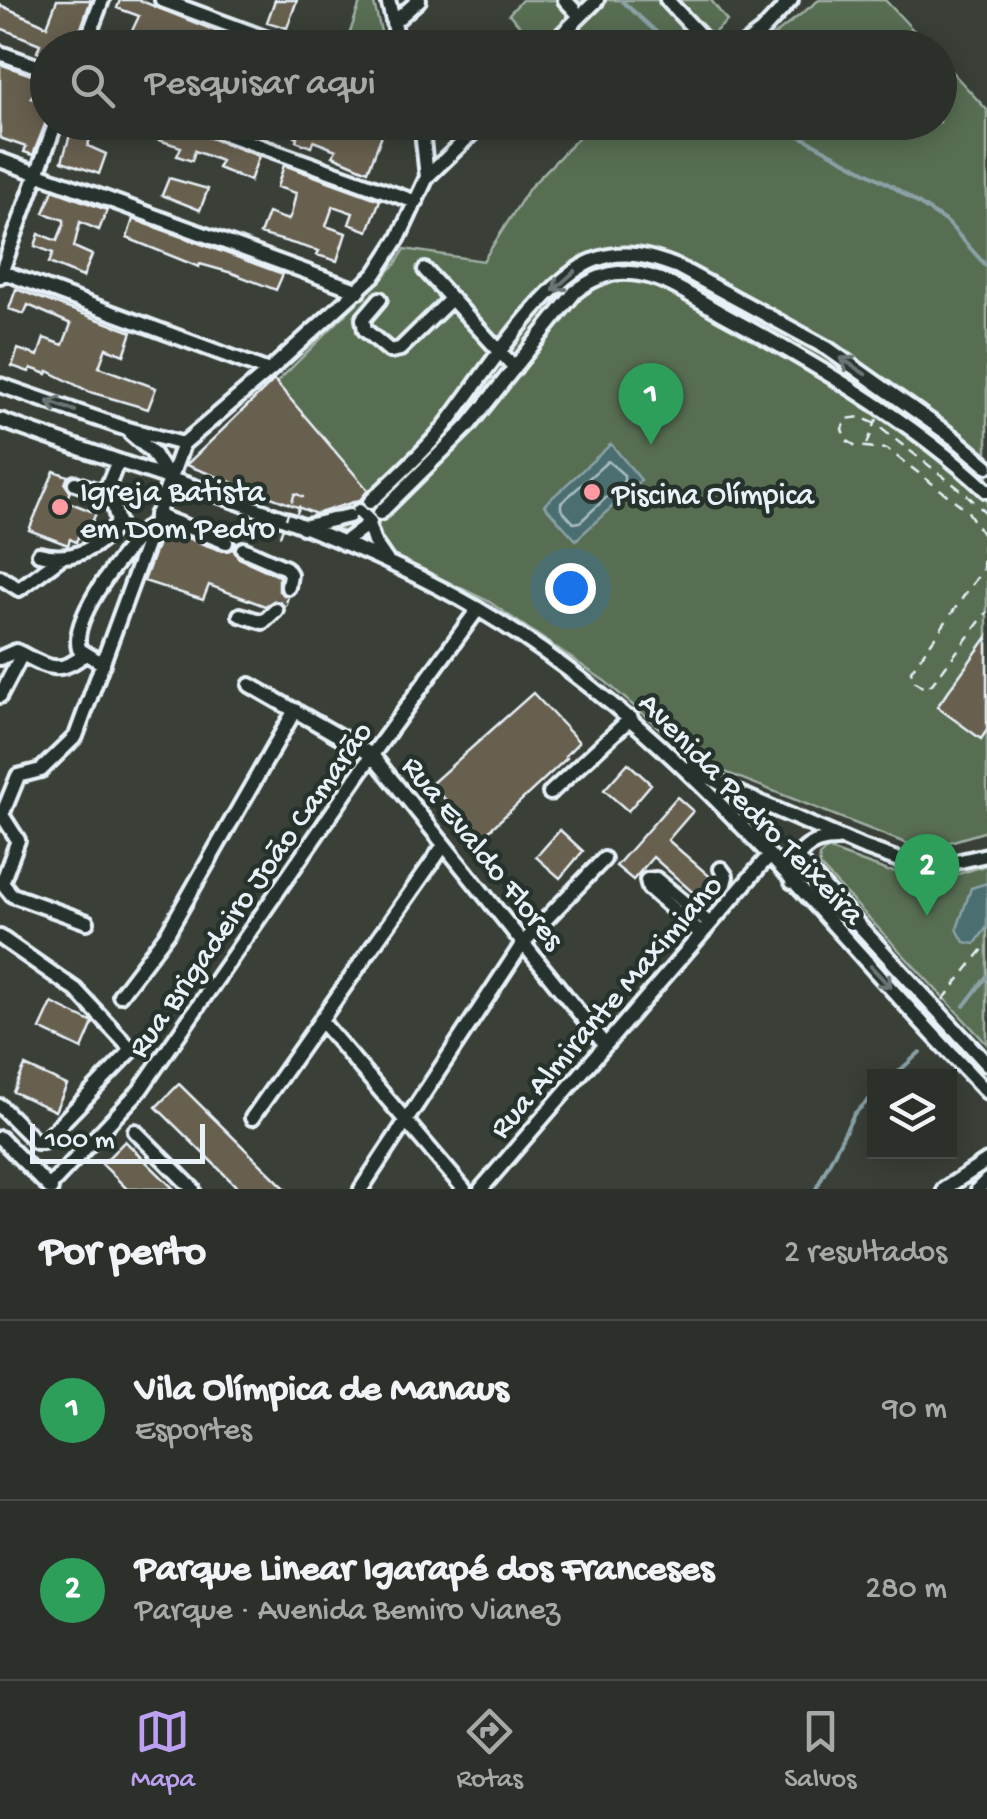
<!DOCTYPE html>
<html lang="pt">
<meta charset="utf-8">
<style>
body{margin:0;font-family:"Gochi Hand",sans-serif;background:#343832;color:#f1f3f6}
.controls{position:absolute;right:30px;bottom:30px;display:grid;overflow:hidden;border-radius:0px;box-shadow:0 5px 25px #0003}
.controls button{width:90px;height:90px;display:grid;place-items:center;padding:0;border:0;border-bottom:2px solid #484b47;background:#2c302a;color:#f1f3f6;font:50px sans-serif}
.scale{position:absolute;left:30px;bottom:25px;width:175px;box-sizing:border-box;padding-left:10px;border:5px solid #e8f1f8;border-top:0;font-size:28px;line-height:35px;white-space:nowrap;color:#e8f1f8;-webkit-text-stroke:8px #26332d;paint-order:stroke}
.you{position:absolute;left:570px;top:588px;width:35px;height:35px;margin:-25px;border:8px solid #fff;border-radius:50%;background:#1a73e8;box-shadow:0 0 0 15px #1a73e833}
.badge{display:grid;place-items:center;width:65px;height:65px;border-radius:50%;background:#bca0f2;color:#fff;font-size:32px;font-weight:700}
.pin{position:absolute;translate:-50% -82px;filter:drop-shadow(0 2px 5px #0008)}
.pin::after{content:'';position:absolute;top:52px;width:35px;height:30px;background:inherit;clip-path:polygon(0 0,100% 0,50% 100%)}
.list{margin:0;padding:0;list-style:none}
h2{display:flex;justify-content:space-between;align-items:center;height:130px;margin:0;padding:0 40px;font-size:42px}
h2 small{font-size:32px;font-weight:400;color:#a6a9a8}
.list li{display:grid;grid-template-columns:65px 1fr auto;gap:30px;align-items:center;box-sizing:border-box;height:180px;padding:0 40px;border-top:2px solid #484b47}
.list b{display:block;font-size:38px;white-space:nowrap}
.list p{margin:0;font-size:32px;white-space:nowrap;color:#a6a9a8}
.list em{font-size:32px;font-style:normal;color:#a6a9a8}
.icon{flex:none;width:55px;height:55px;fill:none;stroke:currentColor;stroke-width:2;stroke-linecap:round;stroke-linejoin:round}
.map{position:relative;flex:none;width:987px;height:1189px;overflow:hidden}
.search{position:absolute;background:#2c302a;box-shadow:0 5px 25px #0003;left:30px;right:30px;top:30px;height:110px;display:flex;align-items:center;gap:25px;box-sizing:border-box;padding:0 35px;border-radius:55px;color:#a6a9a8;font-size:38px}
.sheet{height:490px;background:#2c302a}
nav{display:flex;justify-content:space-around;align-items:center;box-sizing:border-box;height:140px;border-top:2px solid #484b47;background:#2c302a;font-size:28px;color:#a6a9a8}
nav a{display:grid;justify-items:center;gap:5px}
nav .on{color:#bca0f2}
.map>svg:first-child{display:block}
.green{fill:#596e52;stroke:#a0b0a5;stroke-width:2.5}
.water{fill:#4b6e71;stroke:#8aa2a7;stroke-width:2.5}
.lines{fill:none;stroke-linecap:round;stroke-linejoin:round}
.shore{stroke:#a9bdc2;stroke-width:2.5}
.stream{stroke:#8aa2a7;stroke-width:4}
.building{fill:#686050;stroke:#e8f1f8;stroke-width:2.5}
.minor-tunnel{stroke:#545b55;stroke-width:12;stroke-dasharray:12 6;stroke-linecap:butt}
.minor-casing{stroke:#e8f1f8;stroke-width:20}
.path{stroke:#e8f1f8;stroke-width:2.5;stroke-dasharray:10 8;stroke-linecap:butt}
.minor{stroke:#26332d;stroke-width:12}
.path-bridge{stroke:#e8f1f8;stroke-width:2.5;stroke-dasharray:10 8;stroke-linecap:butt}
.oneway{stroke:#6a7674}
.poi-dot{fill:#ff9aa2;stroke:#26332d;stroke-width:4}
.labels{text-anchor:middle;stroke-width:9;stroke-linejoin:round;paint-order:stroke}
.poi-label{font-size:32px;fill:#e8f1f8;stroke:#26332d;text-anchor:start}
.street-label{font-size:32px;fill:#e8f1f8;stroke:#26332d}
</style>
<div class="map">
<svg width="987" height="1189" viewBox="0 0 987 1189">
<rect width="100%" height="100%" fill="#3a4038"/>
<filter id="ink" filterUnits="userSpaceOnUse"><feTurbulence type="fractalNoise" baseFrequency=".01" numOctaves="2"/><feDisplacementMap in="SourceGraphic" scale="20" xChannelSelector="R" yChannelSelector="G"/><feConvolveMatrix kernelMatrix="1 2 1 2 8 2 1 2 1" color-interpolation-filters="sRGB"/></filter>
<g filter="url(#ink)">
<path class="green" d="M361 0H373L385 47H345Z
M522 0H711L727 21 698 47 506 48 522 28 509 14Z
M819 0H885L929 47H759Z
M940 59 987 110V831L943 844 905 843 697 761 606 682 488 601 315 518 362 501 269 390 395 265 405 249 483 261 530 187 593 123 940 122Z
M827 849 888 871 955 875 987 865V1044L820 866 819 856Z"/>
<path class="water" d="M611 444 641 480 576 540 544 505Z
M987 883V927L975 944 964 942 957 929 971 888Z"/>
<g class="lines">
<path class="shore" d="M608 461 624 475V481L580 522 574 523 561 509V503Z"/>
<path class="stream" d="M621 0 674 48
M774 122 892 186 948 223 987 267
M964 1006 987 976
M894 1076 920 1052
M816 1189 854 1114 874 1095"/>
</g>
<path class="building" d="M57 0H91L74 48H48V56L37 52 40 44 0 28V5L47 26Z
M120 0H139L258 48H192L175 41H171L168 48 145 43 144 48H124L139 16 117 8Z
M275 0H297L287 28 267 22Z
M0 64 40 78 31 98 48 104V117L33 155 24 152 26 147 0 138Z
M74 122H94L88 146 106 154 99 174 62 161Z
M111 122H168L259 156 250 181 218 168 221 161 195 151 192 161 177 156 181 147 133 132 131 136 117 131 119 126Z
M261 122H320L343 132 346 122H387L368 171 333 156 336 150 313 141 311 147 296 141 297 137Z
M284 165 380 200 368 231 349 224 353 213 333 206 326 226 346 233 337 261 317 255 319 251 260 234 268 213 288 220 291 215 296 193 277 187Z
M169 178 208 189 200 210 162 195Z
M53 190 107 210 99 230 80 222 74 247 92 255 83 277 49 263 53 253 35 246 39 234 57 241 64 224V220L44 213Z
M133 219 283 274 276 290 232 273 200 264 199 267 127 238Z
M16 289 132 332 124 355 106 348 99 367 156 388 148 409 90 392 48 371 47 374 31 368 29 372 12 366 18 349 38 356 44 338 63 345 71 324 28 305 24 314 9 309Z
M274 380 368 490 360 500 316 514 186 465Z
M54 471 68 476 65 484 70 491 66 501 96 513 85 539 78 537 76 542 70 539 68 545 29 530Z
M163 529 222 551 233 549 239 558 279 576V591L288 597 285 606 275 600 265 606 209 585 203 600 144 581Z
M987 637V730L981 739 937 707Z
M533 693 579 742 565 756 567 758 481 838 431 784Z
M628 763 651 784 628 811 604 790Z
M677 797 693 811 668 840 714 880 698 897 653 857 633 880 616 866Z
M560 830 583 851 560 878 536 857Z
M52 1003 93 1023 82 1049 40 1029Z
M25 1066 67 1085 55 1111 13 1092Z
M179 1084 244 1148 286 1189H239L212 1162 156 1107Z
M125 1141 174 1189H127L102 1164Z"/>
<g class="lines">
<path class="minor-tunnel" d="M276 610 288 587"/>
<defs>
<path id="minor" d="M162 0 292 48
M388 0 400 48
M565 0 580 16
M667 0 712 48
M393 23 419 0
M84 48 102 0
M548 48 597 0
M740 48 761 32 791 0
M0 53 48 70
M193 122 416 202
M0 160 359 291
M427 177 484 122
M425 270 515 368
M0 271 269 371
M0 276 56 122
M380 299 363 319 365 330 390 351 400 349 451 299
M0 385 121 427 183 444
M0 420C160 479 330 522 478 609 682 729 824 924 987 1092
M131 434 152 452 169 479
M75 483 105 493 117 463
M370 502C394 479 420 456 441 431 478 385 542 279 595 260 624 249 650 256 678 267L827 348 954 438 987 466
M359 511 370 522
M380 513 468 426 575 292C591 279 610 271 631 273 663 275 694 298 721 313 813 363 910 419 987 491
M156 515 226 542
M303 527 349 516
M343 543 368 524 374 542 387 561
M243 549 286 568 290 574 288 587
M39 554C71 562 99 550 118 522L112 499 105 493
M0 577 19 589 59 559
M240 615 263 622 276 610
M0 658 16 651C45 665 57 678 85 654
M103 664 79 649C70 616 126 549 148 527
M250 685 372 755 605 1045
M0 696 22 654
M691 767 736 792 860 846 899 860 947 864 987 855
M550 793 631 718
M796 857 987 1064
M792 882C792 853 809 839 837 839
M697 913 724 884 726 876 721 869
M87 922 12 895 2 883 18 840 2 815 18 776 41 770 76 736 183 444 269 371 375 274 399 237 427 177 421 122
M701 934 649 888 647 880 656 879 710 924
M0 937 76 990 132 1050 43 1142H36L0 1106
M120 995 168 932 295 710
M321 1021 464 1189
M252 1118 444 845
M135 1131 193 1189
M0 1138 51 1189
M49 1187 140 1090 372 755 478 609
M361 1189 523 943 604 859
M481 1189 768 857
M944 1189 987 1161
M978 1189 987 1180"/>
</defs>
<use href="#minor" class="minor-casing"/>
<path class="path" d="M867 444 877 419
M295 493 303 497 297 513
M987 514 966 494 874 423 860 417 846 419 842 429 846 440 856 446 887 449 967 510 984 537 983 569 911 671 914 681 924 688 932 684 987 612
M267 528 266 532 280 536
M943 1000 987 944"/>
<use href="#minor" class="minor"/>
<path class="path-bridge" d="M280 536 295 493"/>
</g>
<defs><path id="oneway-shaft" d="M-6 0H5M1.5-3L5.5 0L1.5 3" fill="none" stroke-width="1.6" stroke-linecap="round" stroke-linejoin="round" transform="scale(2.5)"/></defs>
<g class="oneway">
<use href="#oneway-shaft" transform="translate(564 281) rotate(138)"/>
<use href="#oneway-shaft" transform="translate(853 366) rotate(-146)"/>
<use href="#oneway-shaft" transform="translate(61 406) rotate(-161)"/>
<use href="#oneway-shaft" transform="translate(881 977) rotate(47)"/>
</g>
</g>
<g class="poi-dot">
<circle cx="592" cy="492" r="10"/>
<circle cx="60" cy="507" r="10"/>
</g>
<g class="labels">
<g class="poi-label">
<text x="80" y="500">Igreja Batista<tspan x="80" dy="37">em Dom Pedro</tspan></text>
<text x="612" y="503">Piscina Olímpica</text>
</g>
<g class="street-label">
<text transform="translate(753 807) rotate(46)" y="11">Avenida Pedro Teixeira</text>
<text transform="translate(485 851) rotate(51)" y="11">Rua Evaldo Flores</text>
<text transform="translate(248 888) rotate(-55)" y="11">Rua Brigadeiro João Camarão</text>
<text transform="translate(604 1005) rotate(-49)" y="11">Rua Almirante Maximiano</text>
</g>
</g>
</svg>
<div class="controls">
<button><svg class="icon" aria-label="layers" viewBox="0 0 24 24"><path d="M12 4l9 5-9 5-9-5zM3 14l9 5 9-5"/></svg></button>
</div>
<div class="scale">100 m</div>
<div class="you"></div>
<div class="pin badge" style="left:651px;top:445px;background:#2e9e5b">1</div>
<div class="pin badge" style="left:927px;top:916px;background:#2e9e5b">2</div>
<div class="search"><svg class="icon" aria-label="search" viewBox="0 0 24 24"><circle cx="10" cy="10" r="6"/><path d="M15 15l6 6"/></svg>Pesquisar aqui</div>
</div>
<section class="sheet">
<h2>Por perto<small>2 resultados</small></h2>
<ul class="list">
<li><span class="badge" style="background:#2e9e5b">1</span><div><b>Vila Olímpica de Manaus</b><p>Esportes</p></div><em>90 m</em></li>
<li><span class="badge" style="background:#2e9e5b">2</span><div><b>Parque Linear Igarapé dos Franceses</b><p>Parque · Avenida Bemiro Vianez</p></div><em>280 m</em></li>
</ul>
</section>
<nav>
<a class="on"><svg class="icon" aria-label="map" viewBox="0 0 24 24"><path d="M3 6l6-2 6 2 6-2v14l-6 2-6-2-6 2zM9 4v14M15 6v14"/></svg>Mapa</a>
<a><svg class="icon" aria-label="directions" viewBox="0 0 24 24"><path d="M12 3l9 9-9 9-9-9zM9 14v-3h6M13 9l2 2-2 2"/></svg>Rotas</a>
<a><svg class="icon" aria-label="saved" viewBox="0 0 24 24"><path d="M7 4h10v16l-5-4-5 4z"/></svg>Salvos</a>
</nav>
